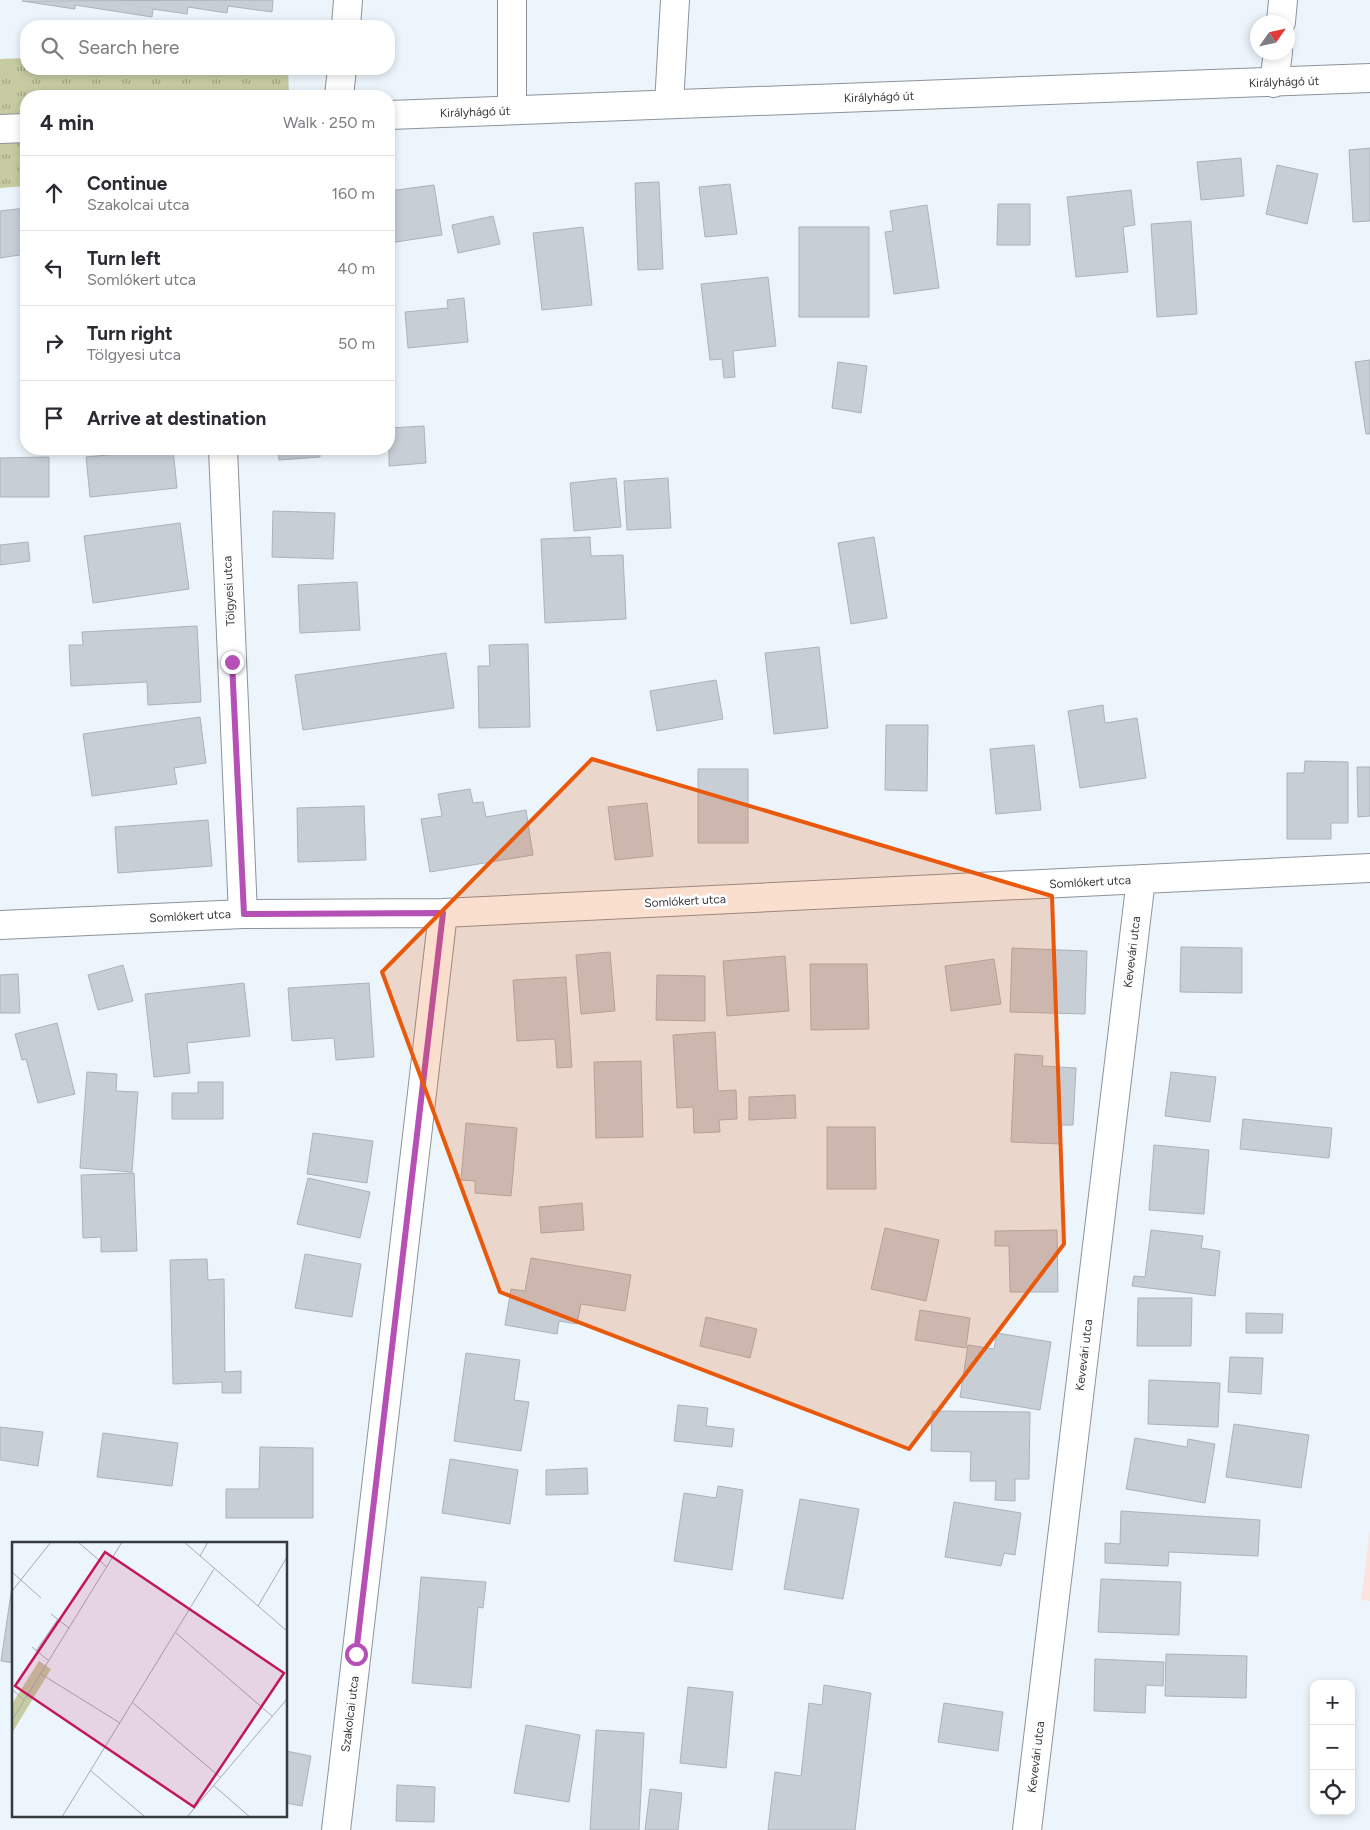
<!DOCTYPE html>
<meta charset="utf-8">
<style>
body{margin:0;font-family:Figtree,sans-serif;background:#f7f7f7;color:#2b2b33}
.controls{position:absolute;right:15px;bottom:15px;display:grid;overflow:hidden;border-radius:10px;box-shadow:0 2px 8px #0003}
.controls button{width:45px;height:45px;display:grid;place-items:center;padding:0;border:0;border-bottom:1px solid #e1e1e2;background:#fff;color:#2b2b33;font:25px sans-serif}
.compass{position:absolute;left:1250px;top:15px;width:45px;height:45px;border-radius:50%;background:#fff;box-shadow:0 2px 8px #0003;rotate:56deg}
.stop{position:absolute;width:15px;height:15px;margin:-11px;border:4px solid #b551b6;border-radius:50%;background:#fff}
.stop.end{background:#b551b6;border-color:#fff;box-shadow:0 1px 5px #0008}
.list{margin:0;padding:0;list-style:none}
h2{display:flex;justify-content:space-between;align-items:center;height:65px;margin:0;padding:0 20px;font-size:21px}
h2 small{font-size:16px;font-weight:400;color:#7c7c81}
.list li{display:grid;grid-template-columns:32px 1fr auto;gap:15px;align-items:center;box-sizing:border-box;height:75px;padding:0 20px;border-top:1px solid #e1e1e2}
.list b{display:block;font-size:19px;white-space:nowrap}
.list p{margin:0;font-size:16px;white-space:nowrap;color:#7c7c81}
.list em{font-size:16px;font-style:normal;color:#7c7c81}
.icon{flex:none;width:28px;height:28px;fill:none;stroke:currentColor;stroke-width:2;stroke-linecap:round;stroke-linejoin:round}
.map{position:relative;flex:none;width:1370px;height:1830px;overflow:hidden}
.search{position:absolute;background:#fff;box-shadow:0 2px 8px #0003;left:20px;top:20px;width:375px;height:55px;display:flex;align-items:center;gap:12px;box-sizing:border-box;padding:0 18px;border-radius:20px;color:#7c7c81;font-size:19px}
.panel{position:absolute;background:#fff;box-shadow:0 2px 8px #0003;left:20px;top:90px;width:375px;height:365px;border-radius:20px}
.map>svg:first-child{display:block}
.education{fill:#fde3dd}
.grass{fill:url(#grass-tufts)}
.building{fill:#c7ced6;stroke:#abb2b9}
.lines{fill:none;stroke-linecap:round;stroke-linejoin:round}
.minor-casing{stroke:#8c939a;stroke-width:30}
.minor{stroke:#fff;stroke-width:28}
.route{stroke:#b551b6;stroke-width:6}
.marked{fill:#e8590c;fill-opacity:0.2;stroke:#e8590c;stroke-width:4;stroke-linejoin:round}
.labels{text-anchor:middle;stroke-width:5;stroke-linejoin:round;paint-order:stroke}
.street-label{font-size:12px;fill:#373a3d;stroke:#fff}
.inset-road{fill:none;stroke:#a4aab0;stroke-width:1}
.view{fill:#c2185b;fill-opacity:0.15;stroke:#c2185b;stroke-width:2.5}
.inset-edge{fill:none;stroke:#373a3d;stroke-width:2.5}
</style>
<div class="map">
<svg width="1370" height="1830" viewBox="0 0 1370 1830">
<defs>
<pattern id="grass-tufts" width="24" height="20" patternUnits="userSpaceOnUse" patternTransform="scale(1.25)"><rect width="24" height="20" fill="#c6cba2"/><path d="M3 7l-1-3M5 7V3M7 7l1-3M15 17l-1-3M17 17v-4M19 17l1-3" fill="none" stroke="#a2a685"/></pattern>
</defs>
<rect width="100%" height="100%" fill="#edf5fc"/>
<path class="education" d="M1370 1528V1601L1361 1600Z"/>
<path class="grass" d="M26 58V69H288L289 96H26V186L0 188V59Z"/>
<path class="building" d="M273 0 272 12 228 6 227 13 188 7 187 14 153 9 152 17 75 5V9L22 1Z
M1370 148V221L1353 222 1349 150Z
M1241 158 1244 196 1201 200 1197 162Z
M1277 165 1318 174 1307 224 1266 214Z
M659 182 663 269 638 270 635 183Z
M730 184 737 234 705 237 699 187Z
M434 185 442 235 389 243V191Z
M1131 190 1135 225 1123 227 1128 272 1076 277 1067 197Z
M998 204H1030V245H997Z
M927 205 939 288 894 294 885 232 893 231 890 211Z
M26 208V254L0 258V211Z
M493 216 500 244 458 253 452 225Z
M1191 221 1197 314 1157 317 1151 224Z
M583 227 592 305 542 310 533 233Z
M799 227H869V317H799Z
M768 277 776 346 733 351 735 377 724 378 722 359 710 360 701 284Z
M464 298 468 342 408 348 405 312 448 308 447 300Z
M1370 360V434H1366L1355 362Z
M838 362 867 366 861 413 832 408Z
M424 426 426 463 389 466V428Z
M173 449 177 488 90 497 86 457Z
M278 449H320V457L279 460Z
M49 457V497H0V458Z
M616 478 621 527 574 531 570 483Z
M668 478 671 528 627 530 624 481Z
M273 511 335 513 333 559 272 557Z
M180 523 189 589 93 603 84 536Z
M590 537 591 556 623 555 626 619 545 623 541 539Z
M874 537 887 618 851 624 838 543Z
M28 542 30 561 0 565V545Z
M357 582 360 630 300 633 298 585Z
M197 626 201 702 148 705 147 682 71 686 69 645H83L82 632Z
M528 644 530 727 479 728 478 666H490L489 645Z
M819 647 828 728 774 734 765 653Z
M446 653 454 708 303 730 295 675Z
M716 680 723 719 657 731 650 691Z
M1103 705 1105 723 1137 718 1146 778 1080 788 1068 711Z
M200 717 206 763 174 768 177 784 92 796 83 734Z
M886 725H928L927 791 885 790Z
M1034 745 1041 810 996 814 990 749Z
M1305 761 1348 762V823H1331V839H1287V773H1304Z
M1357 767H1370V816L1358 817Z
M698 769H748V843H698Z
M470 789 473 803 483 802 486 817 526 810 533 855 430 872 421 819 442 816 438 794Z
M647 803 653 856 615 860 608 807Z
M364 806 366 860 298 862 297 808Z
M208 820 212 866 118 873 115 827Z
M1181 947 1242 948V993L1180 992Z
M1012 948 1087 951 1085 1014 1010 1012Z
M610 952 615 1011 581 1014 576 955Z
M785 956 789 1011 727 1016 723 961Z
M994 959 1001 1004 951 1011 945 966Z
M810 964H867L869 1029 811 1030Z
M123 965 133 1001 98 1010 88 975Z
M18 974 20 1013H0V975Z
M657 975 705 976V1021L656 1020Z
M566 977 572 1067 557 1068 555 1039 517 1041 513 980Z
M244 983 250 1036 187 1043 190 1073 154 1077 145 994Z
M369 983 374 1057 336 1060 334 1038 292 1041 288 988Z
M57 1023 75 1094 38 1103 26 1059 22 1060 15 1034Z
M715 1032 718 1091 736 1090 737 1119 719 1120 720 1132 694 1133 693 1107 677 1108 673 1035Z
M1015 1054 1043 1056 1042 1066 1076 1068 1073 1125H1062L1061 1144 1011 1142Z
M641 1061 643 1137 596 1138 594 1062Z
M87 1072 117 1074 116 1091 138 1092 132 1172 80 1168Z
M1171 1072 1216 1077 1210 1122 1165 1116Z
M198 1082H223V1119H172V1093H198Z
M795 1095 796 1118 749 1120V1097Z
M1243 1119 1332 1128 1329 1158 1240 1149Z
M466 1123 517 1128 511 1196 475 1193V1181L461 1180Z
M827 1127H875L876 1189H827Z
M313 1133 373 1141 367 1183 307 1174Z
M1154 1145 1209 1150 1204 1214 1149 1210Z
M134 1173 137 1251 101 1252V1237L83 1238 81 1175Z
M308 1178 370 1192 360 1238 297 1224Z
M582 1203 584 1230 541 1233 539 1207Z
M885 1228 939 1240 926 1301 871 1289Z
M1057 1230 1058 1292H1010L1009 1246H995V1231Z
M1151 1230 1203 1236 1201 1248 1220 1251 1215 1296 1132 1286 1134 1276 1145 1277Z
M305 1254 361 1264 352 1317 295 1308Z
M531 1258 631 1275 625 1311 581 1304 577 1324 559 1321 557 1334 505 1325 511 1289 525 1291Z
M207 1259 208 1280 224 1279 225 1372 241 1371V1393H222V1382L173 1384 170 1260Z
M1138 1298H1192L1191 1346H1137Z
M920 1310 970 1318 966 1348 915 1340Z
M1246 1313 1283 1314 1282 1333H1246Z
M706 1317 757 1329 750 1358 700 1346Z
M997 1333 1051 1342 1040 1410 960 1397 968 1345 994 1349Z
M466 1353 520 1360 514 1400 529 1402 521 1451 454 1441Z
M1230 1357 1263 1358 1261 1394 1228 1392Z
M1149 1380 1220 1383 1218 1427 1148 1424Z
M678 1405 708 1408 706 1426 734 1429 732 1447 674 1441Z
M932 1411 1030 1412 1029 1479H1015V1501L995 1500 996 1481H970L971 1452 931 1451Z
M1234 1424 1309 1435 1301 1488 1226 1477Z
M0 1427 43 1432 38 1466 0 1460Z
M103 1433 178 1443 172 1486 97 1477Z
M1135 1438 1187 1447 1188 1439 1215 1444 1205 1503 1126 1489Z
M260 1447 313 1448V1518H226V1489H259Z
M450 1459 518 1470 510 1524 442 1513Z
M587 1468 588 1494 546 1495V1470Z
M718 1486 743 1490 732 1570 674 1561 684 1493 716 1498Z
M800 1499 859 1509 843 1599 784 1589Z
M954 1502 1021 1513 1015 1555 1004 1553 1001 1566 945 1557Z
M1121 1511 1260 1520 1258 1556 1169 1552 1168 1566 1105 1563V1543L1120 1544Z
M14 1573V1663L1 1661Z
M421 1577 486 1582 483 1608 478 1607 471 1688 412 1683Z
M1101 1579 1181 1582 1179 1635 1098 1632Z
M1166 1654 1247 1656 1246 1698 1165 1696Z
M1095 1659 1164 1662 1163 1686 1146 1685 1145 1713 1094 1711Z
M824 1685 871 1693 855 1830H768L775 1772 801 1776 809 1703 822 1705Z
M688 1687 733 1692 726 1768 680 1763Z
M944 1703 1003 1712 998 1751 938 1742Z
M526 1725 580 1735 569 1802 514 1793Z
M596 1730 644 1733 639 1830H590Z
M286 1751 311 1756 302 1806 286 1803Z
M397 1785 435 1787 434 1822 396 1821Z
M650 1789 682 1793 678 1830H645Z"/>
<g class="lines">
<defs>
<path id="minor" d="M1281 22 1283 0
M346 26 348 0
M1274 83 1278 52
M339 96 342 69
M669 104 675 0
M512 110V0
M389 115 1370 78
M0 129 26 128
M223 449 243 914
M0 925 243 914 443 913 1370 868
M336 1830 443 913
M1027 1830 1141 879"/>
</defs>
<use href="#minor" class="minor-casing"/>
<use href="#minor" class="minor"/>
</g>
<g class="lines">
<path class="route" d="M232 662 244 914 443 913 356 1654"/>
</g>
<path class="marked" d="M592 759 1052 896 1064 1244 909 1449 500 1292 382 972Z"/>
<g class="labels">
<g class="street-label">
<text transform="translate(1284 82) rotate(-2)" y="4">Királyhágó út</text>
<text transform="translate(879 97) rotate(-2)" y="4">Királyhágó út</text>
<text transform="translate(475 112) rotate(-2)" y="4">Királyhágó út</text>
<text transform="translate(229 591) rotate(-93)" y="4">Tölgyesi utca</text>
<text transform="translate(1090 882) rotate(-3)" y="4">Somlókert utca</text>
<text transform="translate(685 901) rotate(-3)" y="4">Somlókert utca</text>
<text transform="translate(190 916) rotate(-3)" y="4">Somlókert utca</text>
<text transform="translate(1132 952) rotate(-83)" y="4">Kevevári utca</text>
<text transform="translate(1084 1355) rotate(-83)" y="4">Kevevári utca</text>
<text transform="translate(350 1714) rotate(-83)" y="4">Szakolcai utca</text>
<text transform="translate(1036 1757) rotate(-83)" y="4">Kevevári utca</text>
</g>
</g>
<g transform="translate(12 1542)">
<rect width="275" height="275" fill="#edf5fc"/>
<path d="M27 119 39 127 0 191V162Z" fill="#c6cba2"/>
<path class="inset-road" d="M66 0 95 25M172 0 275 89M188 14 196 0M0 30 29 56M0 49 39 0M246 64 275 15M39 72 57 86M164 91 260 174M20 105 37 119M24 109 46 77M29 132 108 181M0 147 12 158M121 161 208 235M0 178 110 0M79 229 133 275M201 243 238 275M50 275 202 27M175 275 275 157"/>
<path class="view" d="M93 10 272 131 182 265 3 144Z"/>
<rect width="275" height="275" class="inset-edge"/>
</g>
</svg>
<div class="controls">
<button>+</button>
<button>−</button>
<button><svg class="icon" aria-label="locate" viewBox="0 0 24 24"><circle cx="12" cy="12" r="6"/><path d="M12 2v4M12 18v4M2 12h4M18 12h4"/></svg></button>
</div>
<svg class="compass" viewBox="-18 -18 36 36"><path d="M0-13l5 13h-10z" fill="#e53935"/><path d="M0 13l5-13h-10z" fill="#7c7c81"/></svg>
<div class="stop" style="left:356px;top:1654px"></div>
<div class="stop end" style="left:232px;top:662px"></div>
<div class="search"><svg class="icon" aria-label="search" viewBox="0 0 24 24"><circle cx="10" cy="10" r="6"/><path d="M15 15l6 6"/></svg>Search here</div>
<section class="panel">
<h2>4 min<small>Walk · 250 m</small></h2>
<ul class="list">
<li><svg class="icon" aria-label="ahead" viewBox="0 0 24 24"><path d="M12 20V5M6 11l6-6 6 6"/></svg><div><b>Continue</b><p>Szakolcai utca</p></div><em>160 m</em></li>
<li><svg class="icon" aria-label="left" viewBox="0 0 24 24"><path d="M17 20v-9H6M10 6l-5 5 5 5"/></svg><div><b>Turn left</b><p>Somlókert utca</p></div><em>40 m</em></li>
<li><svg class="icon" aria-label="right" viewBox="0 0 24 24"><path d="M7 20v-9h11M14 6l5 5-5 5"/></svg><div><b>Turn right</b><p>Tölgyesi utca</p></div><em>50 m</em></li>
<li><svg class="icon" aria-label="arrive" viewBox="0 0 24 24"><path d="M6 21V4h12l-3 4 3 4H6"/></svg><div><b>Arrive at destination</b></div></li>
</ul>
</section>
</div>
